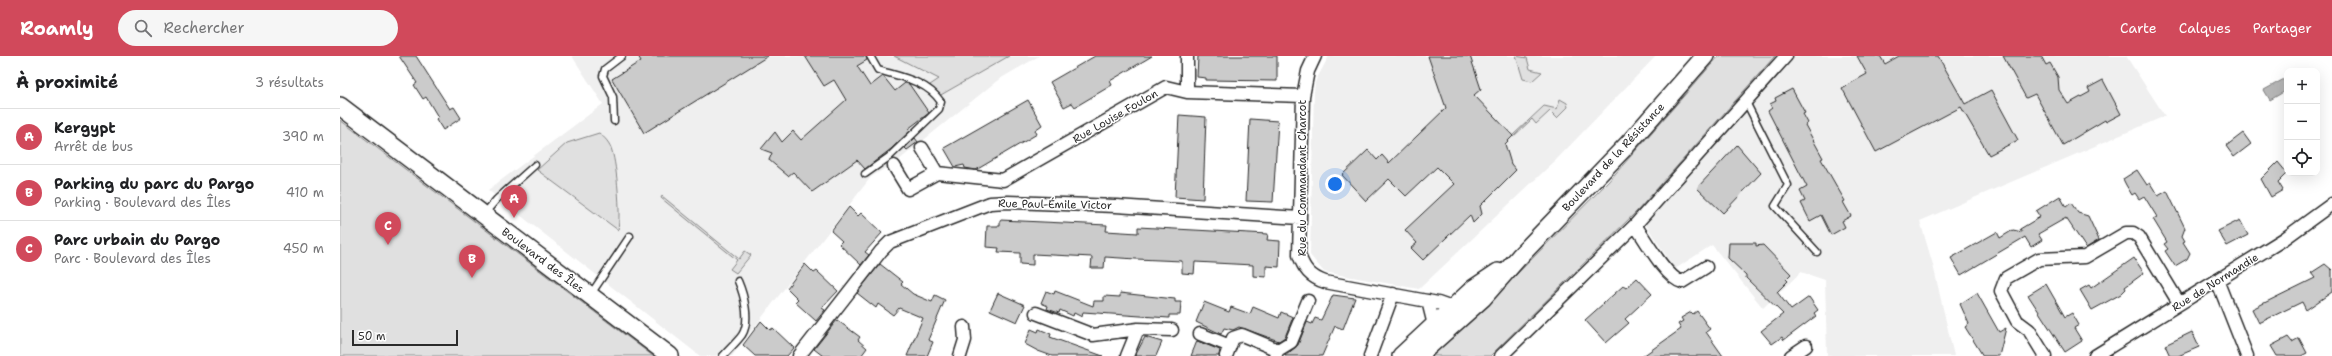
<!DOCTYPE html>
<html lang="fr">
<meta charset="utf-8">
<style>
body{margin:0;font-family:"Shantell Sans",sans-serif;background:#f6f6f6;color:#202124}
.controls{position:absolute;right:12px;top:12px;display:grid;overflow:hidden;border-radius:8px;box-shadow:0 4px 16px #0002}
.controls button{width:36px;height:36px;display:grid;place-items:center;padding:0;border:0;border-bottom:1px solid #e0e0e0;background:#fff;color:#202124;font:20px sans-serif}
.scale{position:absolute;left:12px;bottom:10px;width:106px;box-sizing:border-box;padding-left:4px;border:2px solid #2b2b2b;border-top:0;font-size:11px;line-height:14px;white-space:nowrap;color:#2b2b2b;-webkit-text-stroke:3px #fff;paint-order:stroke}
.you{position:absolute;left:995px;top:128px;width:14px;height:14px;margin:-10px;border:3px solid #fff;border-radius:50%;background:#1a73e8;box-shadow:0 0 0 6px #1a73e833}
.badge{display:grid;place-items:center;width:26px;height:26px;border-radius:50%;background:#d1495b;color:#fff;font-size:13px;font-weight:700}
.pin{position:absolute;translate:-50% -33px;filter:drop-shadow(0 1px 2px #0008)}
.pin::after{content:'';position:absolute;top:21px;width:14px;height:12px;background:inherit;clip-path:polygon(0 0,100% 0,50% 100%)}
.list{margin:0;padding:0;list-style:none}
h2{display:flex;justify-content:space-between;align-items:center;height:52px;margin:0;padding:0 16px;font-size:17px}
h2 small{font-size:13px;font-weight:400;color:#757577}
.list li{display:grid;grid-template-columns:26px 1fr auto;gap:12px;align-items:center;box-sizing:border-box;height:56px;padding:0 16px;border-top:1px solid #e0e0e0}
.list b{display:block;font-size:15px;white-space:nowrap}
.list p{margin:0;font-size:13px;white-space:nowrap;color:#757577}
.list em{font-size:13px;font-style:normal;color:#757577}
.icon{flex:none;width:22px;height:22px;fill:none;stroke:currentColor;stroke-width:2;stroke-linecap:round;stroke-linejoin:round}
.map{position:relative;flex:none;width:1992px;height:300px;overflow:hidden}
header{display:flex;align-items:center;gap:24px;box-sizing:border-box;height:56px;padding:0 20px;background:#d1495b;color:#fff}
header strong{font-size:19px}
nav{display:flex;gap:22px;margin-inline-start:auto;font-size:14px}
.search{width:280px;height:36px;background:#f6f6f6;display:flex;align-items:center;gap:10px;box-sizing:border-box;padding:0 14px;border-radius:22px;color:#757577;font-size:15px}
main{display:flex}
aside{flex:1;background:#fff}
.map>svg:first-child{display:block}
.built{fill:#efefef}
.green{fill:#e0e0e0;stroke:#868686}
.water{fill:#b6b6b6;stroke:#7e7e7e}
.building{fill:#cbcbcb;stroke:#2b2b2b}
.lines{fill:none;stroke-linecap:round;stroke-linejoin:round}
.lane-casing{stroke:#2b2b2b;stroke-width:9}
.street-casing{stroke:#2b2b2b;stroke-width:15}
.secondary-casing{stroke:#2b2b2b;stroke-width:20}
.lane{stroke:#fff;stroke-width:6}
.street{stroke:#fff;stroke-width:12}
.secondary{stroke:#fff;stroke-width:17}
.labels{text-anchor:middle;stroke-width:3;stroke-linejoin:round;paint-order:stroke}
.street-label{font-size:11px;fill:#2b2b2b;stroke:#fff}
</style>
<header>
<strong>Roamly</strong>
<div class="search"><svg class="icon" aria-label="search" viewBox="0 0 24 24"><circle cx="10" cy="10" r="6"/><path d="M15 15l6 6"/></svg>Rechercher</div>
<nav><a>Carte</a><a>Calques</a><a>Partager</a></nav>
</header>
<main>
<aside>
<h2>À proximité<small>3 résultats</small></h2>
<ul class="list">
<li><span class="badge">A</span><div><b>Kergypt</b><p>Arrêt de bus</p></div><em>390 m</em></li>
<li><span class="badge">B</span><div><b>Parking du parc du Pargo</b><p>Parking · Boulevard des Îles</p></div><em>410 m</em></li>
<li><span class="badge">C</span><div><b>Parc urbain du Pargo</b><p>Parc · Boulevard des Îles</p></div><em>450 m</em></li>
</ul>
</aside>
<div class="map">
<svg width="1992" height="300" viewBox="0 0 1992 300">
<rect width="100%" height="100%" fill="#fff"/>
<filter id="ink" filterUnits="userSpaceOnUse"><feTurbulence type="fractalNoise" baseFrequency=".025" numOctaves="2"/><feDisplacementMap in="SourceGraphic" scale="8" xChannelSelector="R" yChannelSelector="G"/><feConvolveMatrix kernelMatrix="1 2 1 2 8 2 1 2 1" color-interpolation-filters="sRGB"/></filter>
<g filter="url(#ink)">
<path class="built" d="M232 0H699L658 24 559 104 531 121 392 300H360L148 134 263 48Z
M989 0H1316L1216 104 1079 233 984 216 970 199 974 36 975 26Z
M1453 0H1786L1825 60 1580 165 1593 209 1614 300H1487L1485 224 1461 216 1423 252 1372 189 1335 213 1306 169 1406 46Z"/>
<path class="green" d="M554 0H669L599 40 590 29 599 23Z
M1176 0 1187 2 1190 13 1202 16 1192 25 1183 23Z
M1379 0H1435L1298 154 1150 300H1088L1173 222 1268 126Z
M1220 43 1227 47 1228 51 1217 62 1210 55 1196 68 1192 63 1173 81 1172 80 1204 50 1217 53Z
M0 64 313 300H0Z
M259 77C265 82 270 87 272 95 277 111 281 157 278 174L197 114 227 87Z
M322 140 399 203 405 195 411 199 396 217 390 213 397 204 321 142Z"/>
<path class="water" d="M1946 22 1947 34 1930 44 1924 34Z"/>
<path class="building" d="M59 0H76L110 53 114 51 121 62 103 74 96 63 98 61 86 41 83 43 74 29 77 27Z
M298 0H428L304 77 272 23 301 5Z
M465 0H526L527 4 517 10 530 30 543 20 555 35 565 27 569 28 589 57 568 73 570 75 551 93 525 113 517 104 472 136 453 116 448 120 429 104 432 97 421 93 435 76 442 86 453 75 461 84 506 44 494 24 484 30Z
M755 0H812L770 25 772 29 735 51 732 47 724 51 710 26Z
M858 0H937V25L866 24V22L857 21Z
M1088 0H1130L1141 33 1134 39 1173 80 1165 88 1171 108 1176 114 1140 150 1142 158 1133 167 1130 159 1083 204 1071 192 1077 187 1065 174 1114 128 1097 111 1066 140 1049 123 1026 145 1002 119 1028 94 1037 104 1042 99 1049 107 1106 52Z
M1517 0H1540L1545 8 1559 0H1598L1625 48 1651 34 1678 84 1649 99 1621 51 1536 96 1502 32 1527 18Z
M1663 0H1701L1706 9 1710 7 1718 21 1719 34 1728 48 1750 36 1748 32 1763 24 1781 58 1766 66 1765 64 1723 89 1695 38 1686 42Z
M1452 33 1465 57 1463 58 1468 67 1465 69 1483 102 1481 103 1505 145 1503 146 1511 160 1502 165 1505 171 1491 179 1481 159 1470 165 1461 147 1465 145 1460 135 1467 131 1428 55 1432 52 1430 48 1436 45 1435 42Z
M688 44 702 69 695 74 697 78 636 114 625 112 624 109 615 111 604 92Z
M839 59 866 61 863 143 835 141Z
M910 63 938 65 933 146 906 145Z
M1903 77 1911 88 1894 101 1886 90Z
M575 82 578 86 567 94 565 92Z
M1397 89 1421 117 1383 157 1357 132Z
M1938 106 1947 117 1938 126 1943 134 1931 141 1921 123Z
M1797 114 1807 129 1810 127 1818 140 1827 135 1845 172 1842 180 1845 185 1843 186 1850 197 1847 203 1835 210 1825 195 1828 193 1824 188 1827 186 1813 163 1817 161 1804 140 1799 143 1795 137 1792 139 1786 129 1783 123Z
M1720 140 1726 151 1731 147 1738 157 1748 160 1759 184 1746 192 1726 162 1698 178 1702 184 1691 191 1685 181 1621 219 1611 202 1657 176 1660 182 1673 174 1682 176 1680 173 1700 161 1696 155Z
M509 151 518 160 521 157 542 177 525 196 529 199 521 209 499 188 502 185 491 175Z
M660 164 767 169 766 175 798 177V171L928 178 927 184 940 185 939 211 926 210V221L913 220V209L855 206 854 218 842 217V205L796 203 765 201 764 212H751L752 201 693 198V209L680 208V197L658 196 659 192 646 191 647 170H660Z
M1900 164 1908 179 1887 190 1878 175Z
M1389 187H1416V190L1423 189 1451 218 1446 223 1448 225 1437 236 1451 254 1469 241 1478 254 1474 257 1476 260 1444 284 1442 281 1432 288 1421 275 1443 258 1406 222V219L1388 202Z
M1794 202 1804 217 1785 231 1786 233 1781 238 1752 254 1740 234 1749 229 1751 232Z
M465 208 474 217 477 215 498 235 482 252 485 254 476 265 455 246 458 243 447 232Z
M540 208 563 226 561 228 573 238 592 246 595 239 605 244 588 284 593 286 587 300H567L583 262 559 252 553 259 538 248 536 252 517 237Z
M1985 208 1992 214V236L1966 254 1962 246 1919 267 1912 253 1975 222 1971 217Z
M1297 222 1312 238 1285 263 1289 267 1266 287 1245 264 1283 230 1286 232Z
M1706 228 1725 261 1732 257 1739 269 1734 272 1742 285 1725 296 1688 239Z
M706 235 714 238 715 235 753 250 754 245H764V240L780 241V237L835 243V246H841L840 259H829V262L743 256 742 261 734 257 733 260 720 254 719 257 707 253 708 250 701 247Z
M658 237 685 249 677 266 650 254Z
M1637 237 1659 276 1666 272 1659 300H1643L1625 271 1629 268 1620 248Z
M993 239 1015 242 1003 273 995 270 982 300H945L958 289 967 266 972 268 975 262 981 264Z
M864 246 889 256 891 251 910 258 913 251 939 262 941 256 953 261 945 281 939 285 899 271 893 274 884 272 881 278 856 266Z
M1357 255 1370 273 1366 276 1383 300H1303L1341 273 1338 268 1343 265 1341 262 1351 256 1353 258Z
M497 264 520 281 518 284 527 292 521 300H483L474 293Z
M421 265 430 274 433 272 454 292 447 300H415L403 289Z
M691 273 698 276 699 273 711 278 710 281 763 300H712L698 295 685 288Z
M1852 276 1859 291 1838 300H1830L1825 289Z
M805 281 822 286 816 300H795Z
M1948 281 1952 286 1959 282 1967 297 1961 300H1937L1931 290Z
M857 285 880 294 879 300H851Z"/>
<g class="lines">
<defs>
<path id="lane" d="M1406 46 1448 129 1435 150 1477 196
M274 65 273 41 263 20 265 13 282 0
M525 118 549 101 599 53 601 46C587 25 561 21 538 14L530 0
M144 158 157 143 195 109
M251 238 290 180
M383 300C389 293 397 286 402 279 411 265 404 239 398 225"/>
<path id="street" d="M975 0 968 15 963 40 959 199C964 213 970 221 985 226L1098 247 1112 252 1114 257
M847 36V0
M582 92 597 117 663 124 826 31 847 36 963 40
M554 110 568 133 597 117
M1295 169C1305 183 1326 222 1342 226L1366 211
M1877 224 1907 300
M1088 245 1094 269
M696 257 753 279 798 273
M860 278 890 290
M938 294 951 286 968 245
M459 300 541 195 550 186 650 147 668 146 776 150 960 162
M620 300 625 284 624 271
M787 300 798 273 832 274
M886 300 893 282 902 279 938 294 935 300
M1030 300 1053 238
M1161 300 1295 169 1446 0
M1451 300 1466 290
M1705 300 1689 274 1677 265 1661 235 1666 222 1699 203 1745 201 1786 177H1793L1799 181 1839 247
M1755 300 1944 183 1992 148"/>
<path id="secondary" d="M0 50 330 300
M1061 300 1134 232 1158 216
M1078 300 1143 242 1179 201 1287 89 1365 0"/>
</defs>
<use href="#lane" class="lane-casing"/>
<use href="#street" class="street-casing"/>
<use href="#secondary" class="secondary-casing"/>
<use href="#lane" class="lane"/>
<use href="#street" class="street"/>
<use href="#secondary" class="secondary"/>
</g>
</g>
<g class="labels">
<g class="street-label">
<text transform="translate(775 60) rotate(-30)" y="4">Rue Louise Foulon</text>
<text transform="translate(1273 101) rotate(-47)" y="4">Boulevard de la Résistance</text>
<text transform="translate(962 122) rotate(-90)" y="4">Rue du Commandant Charcot</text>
<text transform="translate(715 148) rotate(1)" y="4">Rue Paul-Émile Victor</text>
<text transform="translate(203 204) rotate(37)" y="4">Boulevard des Îles</text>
<text transform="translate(1875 226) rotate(-32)" y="4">Rue de Normandie</text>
</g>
</g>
</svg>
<div class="controls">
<button>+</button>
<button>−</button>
<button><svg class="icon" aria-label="locate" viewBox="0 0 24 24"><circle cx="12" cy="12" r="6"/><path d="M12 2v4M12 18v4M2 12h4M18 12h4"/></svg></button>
</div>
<div class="scale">50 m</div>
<div class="you"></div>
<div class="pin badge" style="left:174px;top:162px">A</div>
<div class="pin badge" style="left:132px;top:222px">B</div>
<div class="pin badge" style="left:48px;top:189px">C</div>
</div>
</main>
